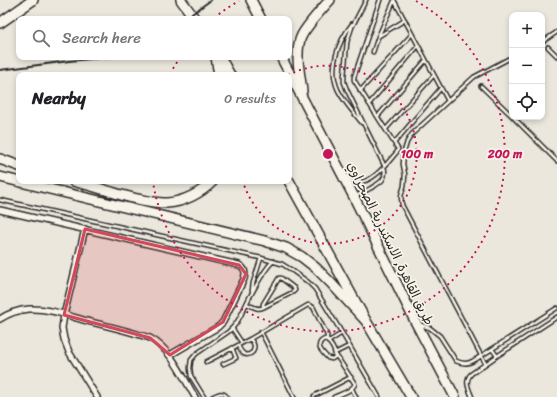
<!DOCTYPE html>
<meta charset="utf-8">
<style>
body{margin:0;font-family:Sriracha,"Playpen Sans Arabic",sans-serif;background:#f2f2f2;color:#202124}
.controls{position:absolute;right:12px;top:12px;display:grid;overflow:hidden;border-radius:8px;box-shadow:0 2px 6px #0003}
.controls button{width:36px;height:36px;display:grid;place-items:center;padding:0;border:0;border-bottom:1px solid #e0e0e0;background:#fff;color:#202124;font:20px sans-serif}
.list{margin:0;padding:0;list-style:none}
h2{display:flex;justify-content:space-between;align-items:center;height:52px;margin:0;padding:0 16px;font-size:17px}
h2 small{font-size:13px;font-weight:400;color:#757577}
.icon{flex:none;width:22px;height:22px;fill:none;stroke:currentColor;stroke-width:2;stroke-linecap:round;stroke-linejoin:round}
.map{position:relative;flex:none;width:557px;height:397px;overflow:hidden}
.search{position:absolute;background:#fff;box-shadow:0 2px 6px #0003;left:16px;top:16px;width:276px;height:44px;display:flex;align-items:center;gap:10px;box-sizing:border-box;padding:0 14px;border-radius:8px;color:#757577;font-size:15px}
.panel{position:absolute;background:#fff;box-shadow:0 2px 6px #0003;left:16px;top:72px;width:276px;height:112px;border-radius:8px}
.map>svg:first-child{display:block}
.lines{fill:none;stroke-linecap:round;stroke-linejoin:round}
.service-casing{stroke:#2b2b2b;stroke-width:5.5}
.minor-casing{stroke:#2b2b2b;stroke-width:8}
.motorway-casing{stroke:#2b2b2b;stroke-width:12}
.service{stroke:#f7f3e8;stroke-width:2.5}
.minor{stroke:#f7f3e8;stroke-width:5}
.motorway{stroke:#f7f3e8;stroke-width:9}
.rail{stroke:#2b2b2b;stroke-width:2}
.marked{fill:#d1495b;fill-opacity:0.2;stroke:#d1495b;stroke-width:3;stroke-linejoin:round}
.ring{fill:none;stroke:#c2185b;stroke-width:2;stroke-dasharray:2 4}
.labels{text-anchor:middle;stroke-width:3.5;stroke-linejoin:round;paint-order:stroke}
.street-label{font-size:13px;fill:#2b2b2b;stroke:#f7f3e8}
.centre{fill:#c2185b;stroke:#f7f3e8;stroke-width:2}
.ring-label{font-size:12px;text-anchor:middle;font-weight:bold;fill:#c2185b;stroke:#f7f3e8;stroke-width:3.5;stroke-linejoin:round;paint-order:stroke}
</style>
<div class="map">
<svg width="557" height="397" viewBox="0 0 557 397">
<rect width="100%" height="100%" fill="#ebe7dd"/>
<filter id="ink" filterUnits="userSpaceOnUse"><feTurbulence type="fractalNoise" baseFrequency=".025" numOctaves="2"/><feDisplacementMap in="SourceGraphic" scale="8" xChannelSelector="R" yChannelSelector="G"/><feConvolveMatrix kernelMatrix="1 2 1 2 8 2 1 2 1" color-interpolation-filters="sRGB"/></filter>
<g filter="url(#ink)">
<g class="lines">
<defs>
<path id="service" d="M394 0 448 101
M352 24C338 42 328 68 338 90 344 102 353 112 362 123
M379 36 405 20
M542 42 557 32
M548 47 557 56
M373 52 378 37 394 1
M481 86 512 116
M360 91 412 34
M369 104 418 46
M378 116 426 60
M513 117 557 161
M386 129 434 75
M395 142 441 88
M347 178C350 179 353 182 356 182 373 184 387 163 397 152L398 149 354 80V77L380 0
M356 196C361 193 366 191 371 188 382 182 387 179 384 165L347 90 344 82V76L347 42 352 27 366 0
M0 200 261 258 282 264 290 269 308 282 315 289 342 333 379 397
M252 291 253 283 261 258
M247 304C252 306 258 311 264 307L293 292 295 290 294 288 281 278H279L263 304V306L264 307
M421 325 430 328 440 336 456 361C467 366 472 362 481 356L557 308
M232 328 242 343
M261 332 294 397
M325 339C330 342 336 351 335 357L332 359 328 358C323 353 313 344 325 339Z
M328 342 342 333
M238 345C239 348 241 352 244 354 248 356 254 353 254 348 255 345 252 341 250 339
M492 349 497 356
M335 353 349 346
M206 362 250 339 308 305 311 306 313 307 327 335V340
M485 363 402 205 401 196 404 186 405 175 403 164 404 152 407 142 412 134 474 77 512 57
M223 364 234 359 236 358 232 348
M352 389 356 397
M314 396 351 377
M204 397 191 376 190 368 191 360 196 354 228 332C240 323 244 306 252 293 258 282 264 270 273 261
M212 397C218 394 223 391 227 397
M334 397C341 394 352 391 355 384L336 355
M472 397C469 389 464 381 471 374L497 356 557 317"/>
<path id="minor" d="M0 210 239 265C245 268 246 272 244 279L223 322 218 327 170 355
M85 229 64 315 62 328 64 339 69 352 97 397
M0 319C9 313 19 310 29 309 49 308 69 316 87 321 108 326 130 331 150 338 171 349 183 377 195 397"/>
<path id="motorway" d="M181 0 195 19
M251 0 261 19
M0 23 33 0
M216 57 219 75
M220 57 230 75
M281 57 354 197 416 323 455 397
M302 91C300 75 294 50 302 35 309 23 321 10 330 0
M0 159 19 166
M0 177 265 241 286 248 302 257 316 268 330 282 366 321
M73 181C88 185 103 189 118 194 133 198 150 203 167 203 184 202 201 193 213 181
M289 181 366 321 411 397"/>
</defs>
<use href="#service" class="service-casing"/>
<use href="#minor" class="minor-casing"/>
<use href="#motorway" class="motorway-casing"/>
<use href="#service" class="service"/>
<use href="#minor" class="minor"/>
<use href="#motorway" class="motorway"/>
<path class="rail" d="M185 19 211 0
M0 70 69 61 111 57"/>
</g>
</g>
<path class="marked" d="M85 229 239 265 246 274 223 322 170 355 150 338 64 315Z"/>
<g class="ring">
<path d="M288 75A89 89 0 1 1 243 182"/>
<path d="M170 74A177 177 0 0 1 180 58M214 18A177 177 0 0 1 239 1M416 1A177 177 0 1 1 153 182"/>
</g>
<g class="labels">
<g class="street-label">
<text transform="translate(391 243) rotate(64)" y="5">طريق القاهرة, الاسكندرية الصحراوي</text>
</g>
</g>
<circle cx="328" cy="154" r="6" class="centre"/>
<g class="ring-label">
<text x="417" y="158">100 m</text>
<text x="505" y="158">200 m</text>
</g>
</svg>
<div class="controls">
<button>+</button>
<button>−</button>
<button><svg class="icon" aria-label="locate" viewBox="0 0 24 24"><circle cx="12" cy="12" r="6"/><path d="M12 2v4M12 18v4M2 12h4M18 12h4"/></svg></button>
</div>
<div class="search"><svg class="icon" aria-label="search" viewBox="0 0 24 24"><circle cx="10" cy="10" r="6"/><path d="M15 15l6 6"/></svg>Search here</div>
<section class="panel">
<h2>Nearby<small>0 results</small></h2>
<ul class="list">
</ul>
</section>
</div>
